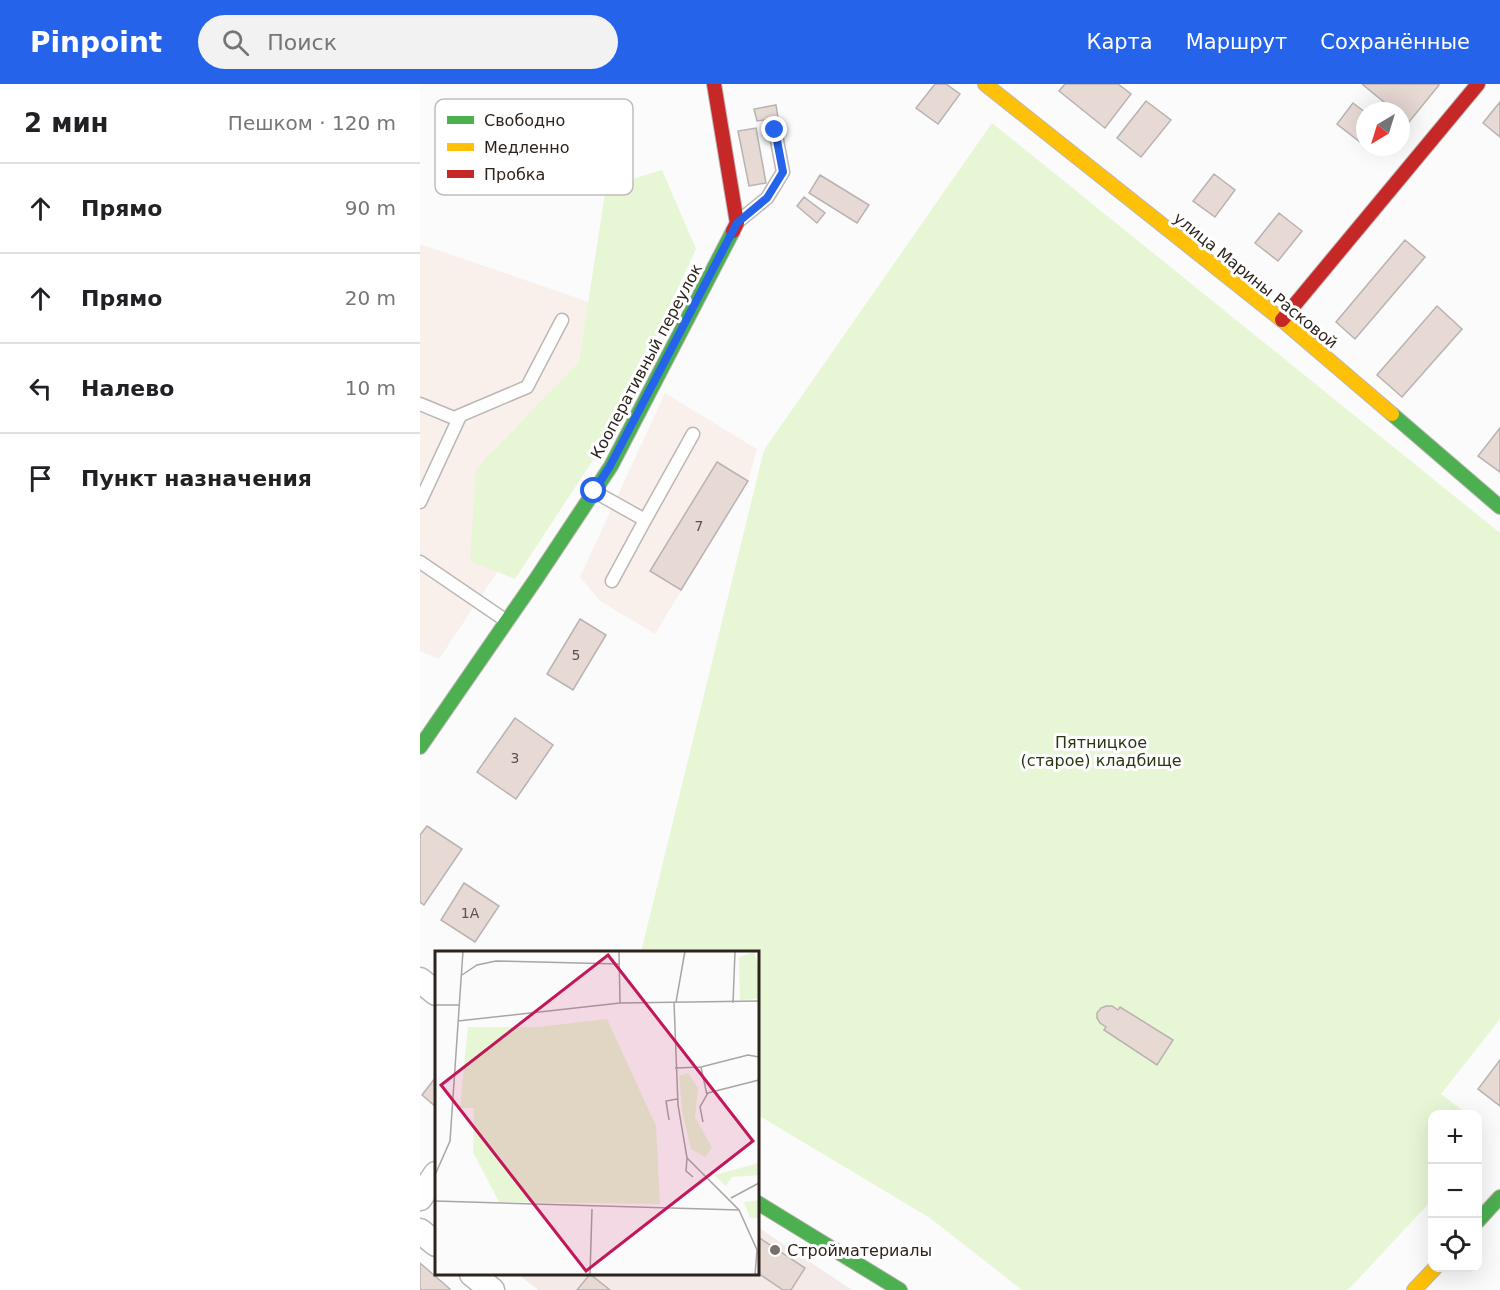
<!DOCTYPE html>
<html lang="ru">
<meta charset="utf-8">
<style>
body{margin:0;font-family:"DejaVu Sans",sans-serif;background:#f2f2f2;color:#202124}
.controls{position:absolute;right:18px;bottom:18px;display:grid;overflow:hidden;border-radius:12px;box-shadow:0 6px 24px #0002}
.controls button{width:54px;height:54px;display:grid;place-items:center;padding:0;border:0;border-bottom:2px solid #e0e0e0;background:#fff;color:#202124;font:30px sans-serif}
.compass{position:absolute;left:936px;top:18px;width:54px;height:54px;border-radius:50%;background:#fff;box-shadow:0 6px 24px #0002;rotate:218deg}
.stop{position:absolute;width:18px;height:18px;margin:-14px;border:4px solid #2563eb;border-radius:50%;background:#fff}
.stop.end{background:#2563eb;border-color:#fff;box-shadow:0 2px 6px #0008}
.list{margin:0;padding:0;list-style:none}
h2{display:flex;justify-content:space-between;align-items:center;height:78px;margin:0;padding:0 24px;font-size:26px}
h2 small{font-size:20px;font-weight:400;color:#757577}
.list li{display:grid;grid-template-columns:39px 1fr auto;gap:18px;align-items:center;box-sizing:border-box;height:90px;padding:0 24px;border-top:2px solid #e0e0e0}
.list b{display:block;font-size:22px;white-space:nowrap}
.list em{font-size:20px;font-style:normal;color:#757577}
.icon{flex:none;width:33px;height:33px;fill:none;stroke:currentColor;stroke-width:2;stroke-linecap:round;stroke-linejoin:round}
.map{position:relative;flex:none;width:1080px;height:1206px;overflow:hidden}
header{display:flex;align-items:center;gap:36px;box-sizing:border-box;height:84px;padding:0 30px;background:#2563eb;color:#fff}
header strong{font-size:28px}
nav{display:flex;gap:33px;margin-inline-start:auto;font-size:21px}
.search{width:420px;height:54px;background:#f2f2f2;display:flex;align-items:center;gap:15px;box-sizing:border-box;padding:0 21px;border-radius:33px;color:#757577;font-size:22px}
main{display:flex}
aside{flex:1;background:#fff}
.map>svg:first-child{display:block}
.commercial{fill:#f4ebe9}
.built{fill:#f9f0eb}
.green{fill:#e7f6d5}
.building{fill:#e7d9d4;stroke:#b8b3b1;stroke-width:1.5}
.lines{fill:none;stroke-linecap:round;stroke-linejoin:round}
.lane-casing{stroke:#bdb7b4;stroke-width:15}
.street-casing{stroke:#bdb7b4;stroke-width:27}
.fast-casing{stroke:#bdb7b4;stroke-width:16}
.slow-casing{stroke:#bdb7b4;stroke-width:16}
.jam-casing{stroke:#bdb7b4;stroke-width:16}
.lane{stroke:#fefefe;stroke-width:12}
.street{stroke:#fefefe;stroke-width:24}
.fast{stroke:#4caf50;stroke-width:14}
.slow{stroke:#ffc107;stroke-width:14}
.jam{stroke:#c62828;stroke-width:14}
.route{stroke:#2563eb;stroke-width:8}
.poi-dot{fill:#766f6b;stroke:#fff;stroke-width:2}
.labels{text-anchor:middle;stroke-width:6;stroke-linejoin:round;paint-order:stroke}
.number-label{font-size:14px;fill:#5d514b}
.street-label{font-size:16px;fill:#2f241d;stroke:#fff}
.park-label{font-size:16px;fill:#293712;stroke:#fff}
.poi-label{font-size:16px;fill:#2f241d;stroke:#fff;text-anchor:start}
.inset-road{fill:none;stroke:#a9a5a2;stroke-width:1.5}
.view{fill:#c2185b;fill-opacity:0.15;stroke:#c2185b;stroke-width:3}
.inset-edge{fill:none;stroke:#2f241d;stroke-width:3}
.key{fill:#fff;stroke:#c1bdbb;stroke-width:1.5}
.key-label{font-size:16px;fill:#2f241d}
</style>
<header>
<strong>Pinpoint</strong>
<div class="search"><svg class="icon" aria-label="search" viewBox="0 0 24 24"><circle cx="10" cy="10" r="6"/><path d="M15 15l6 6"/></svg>Поиск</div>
<nav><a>Карта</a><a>Маршрут</a><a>Сохранённые</a></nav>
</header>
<main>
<aside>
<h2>2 мин<small>Пешком · 120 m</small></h2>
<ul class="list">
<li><svg class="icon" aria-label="ahead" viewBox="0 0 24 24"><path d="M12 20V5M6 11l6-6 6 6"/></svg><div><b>Прямо</b></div><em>90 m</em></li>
<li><svg class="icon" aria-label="ahead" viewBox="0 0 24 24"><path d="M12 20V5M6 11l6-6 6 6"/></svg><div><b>Прямо</b></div><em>20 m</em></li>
<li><svg class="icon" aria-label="left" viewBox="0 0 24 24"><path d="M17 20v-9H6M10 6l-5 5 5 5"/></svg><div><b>Налево</b></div><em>10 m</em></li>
<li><svg class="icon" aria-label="arrive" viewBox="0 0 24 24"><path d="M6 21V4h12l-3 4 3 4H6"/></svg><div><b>Пункт назначения</b></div></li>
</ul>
</aside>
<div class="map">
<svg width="1080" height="1206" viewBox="0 0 1080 1206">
<rect width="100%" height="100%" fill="#fbfbfb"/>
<path class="commercial" d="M338 1143 432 1206H118L98 1190H338Z"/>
<path class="built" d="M0 160 242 243 19 575 0 567Z
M245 309 337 365 328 397 235 550 180 517 160 493Z"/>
<path class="green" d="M572 39 1080 449V935L1021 1010 1047 1030H1012V1116L928 1206H602L510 1134 338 1031V868H221L344 366Z
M242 86 276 165 192 347 95 495 50 477 56 385 159 278 186 103Z"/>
<path class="building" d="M515 0H526L540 10 518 40 496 24Z
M645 0H698L711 10 685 44 639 7Z
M942 0H1019V1L989 38 981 32V27H975Z
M726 17 751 36 721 73 697 54Z
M1080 18V53L1063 39Z
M933 19 945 28V62L917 40Z
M356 21 358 34 337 37 334 25Z
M336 44 346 99 329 102 318 47Z
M794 90 815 106 795 133 773 117Z
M400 91 449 121 437 139 389 109Z
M384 113 405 129 397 139 377 122Z
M859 129 882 147 858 177 835 159Z
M985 156 1005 173 935 255 916 238Z
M1017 222 1042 245 982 313 957 291Z
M1080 344V388L1058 372Z
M297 378 328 397 261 506 230 487Z
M160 535 186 551 153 606 127 590Z
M95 634 133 661 96 715 57 688Z
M7 742 42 765 4 821 0 818V751Z
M44 799 79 822 55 858 21 836Z
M686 922H692L698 926 700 923 753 956 737 981 684 946 686 943 680 939 677 934V929L681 924Z
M1080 976V1022L1058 1005Z
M16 993V1023L2 1011Z
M338 1153 385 1184 371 1206H363L338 1189Z
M0 1179 30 1205 29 1206H0Z
M170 1190 190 1206H157Z"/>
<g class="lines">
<defs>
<path id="lane" d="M320 136 347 114 363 88 355 46
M0 320 34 334 107 303 142 236
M175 408 225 436 273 350
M0 418 40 332
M0 478 85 536
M192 497 225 436"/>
<path id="street" d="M0 896 16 909
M0 1114 16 1090
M0 1147 16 1160
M52 1190 72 1206"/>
<path id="fast" d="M972 330 1080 423
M0 663 116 495 191 382 313 147
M338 1119 480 1206
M1058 1137 1080 1113"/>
<path id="slow" d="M565 0 862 236 972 330
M994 1206 1015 1184"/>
<path id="jam" d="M294 0 317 139 313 147
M862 236 1058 0"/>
</defs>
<use href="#lane" class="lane-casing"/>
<use href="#street" class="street-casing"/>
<use href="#fast" class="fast-casing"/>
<use href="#slow" class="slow-casing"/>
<use href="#jam" class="jam-casing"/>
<use href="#lane" class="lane"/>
<use href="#street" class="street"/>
<use href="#fast" class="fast"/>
<use href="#slow" class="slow"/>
<use href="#jam" class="jam"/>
</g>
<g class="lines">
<path class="route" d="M174 407 190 382 317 139 347 114 363 88 355 46"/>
</g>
<circle class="poi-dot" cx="355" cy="1166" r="6"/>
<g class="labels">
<g class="number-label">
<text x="279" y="447">7</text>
<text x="156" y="576">5</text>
<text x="95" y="679">3</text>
<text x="50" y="834">1А</text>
</g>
<g class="street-label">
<text transform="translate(836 196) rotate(39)" y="6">улица Марины Расковой</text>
<text transform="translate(226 277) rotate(-62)" y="6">Кооперативный переулок</text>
</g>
<g class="park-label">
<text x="681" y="664">Пятницкое<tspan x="681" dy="18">(старое) кладбище</tspan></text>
</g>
<g class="poi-label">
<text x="367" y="1172">Стройматериалы</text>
</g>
</g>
<g transform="translate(15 867)">
<rect width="324" height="324" fill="#fbfbfb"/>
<path d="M319 1 324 17V44L322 48 305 49 304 6ZM172 68 221 175 225 253 64 251 38 201 39 157H25L33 76H103ZM253 122 263 137 260 166 277 197 270 206 256 198 247 160 244 125ZM324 212V224L297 226 291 235 279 224ZM324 249V267H315L309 251Z" fill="#e7f6d5"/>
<path class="inset-road" d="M184 0 185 52M27 24 42 14 61 10 184 13M239 51 243 154 252 207 304 259 322 299 320 324M241 51 250 0M298 52 300 1M0 54H24M23 70 185 52 324 50M266 116 272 144M240 117 266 116 313 104 324 106M234 169 231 150 242 148M268 171 265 156 273 142 324 129M252 207 251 220 258 226M0 224 15 190 28 0M296 247 324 232M0 250 304 259M155 324 157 258"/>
<path class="view" d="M173 4 318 190 151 320 6 134Z"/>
<rect width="324" height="324" class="inset-edge"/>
</g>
<rect x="15" y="15" width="198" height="96" rx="9" class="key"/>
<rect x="27" y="32" width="27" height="8" fill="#4caf50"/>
<rect x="27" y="59" width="27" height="8" fill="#ffc107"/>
<rect x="27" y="86" width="27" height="8" fill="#c62828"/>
<g class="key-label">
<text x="64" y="42">Свободно</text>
<text x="64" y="69">Медленно</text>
<text x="64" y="96">Пробка</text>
</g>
</svg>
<div class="controls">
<button>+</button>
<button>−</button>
<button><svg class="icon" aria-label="locate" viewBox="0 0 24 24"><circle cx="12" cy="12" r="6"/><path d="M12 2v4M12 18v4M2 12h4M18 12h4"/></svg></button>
</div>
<svg class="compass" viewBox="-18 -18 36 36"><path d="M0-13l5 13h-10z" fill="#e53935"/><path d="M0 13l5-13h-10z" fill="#757577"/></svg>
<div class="stop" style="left:174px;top:407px"></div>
<div class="stop end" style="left:355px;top:46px"></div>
</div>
</main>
